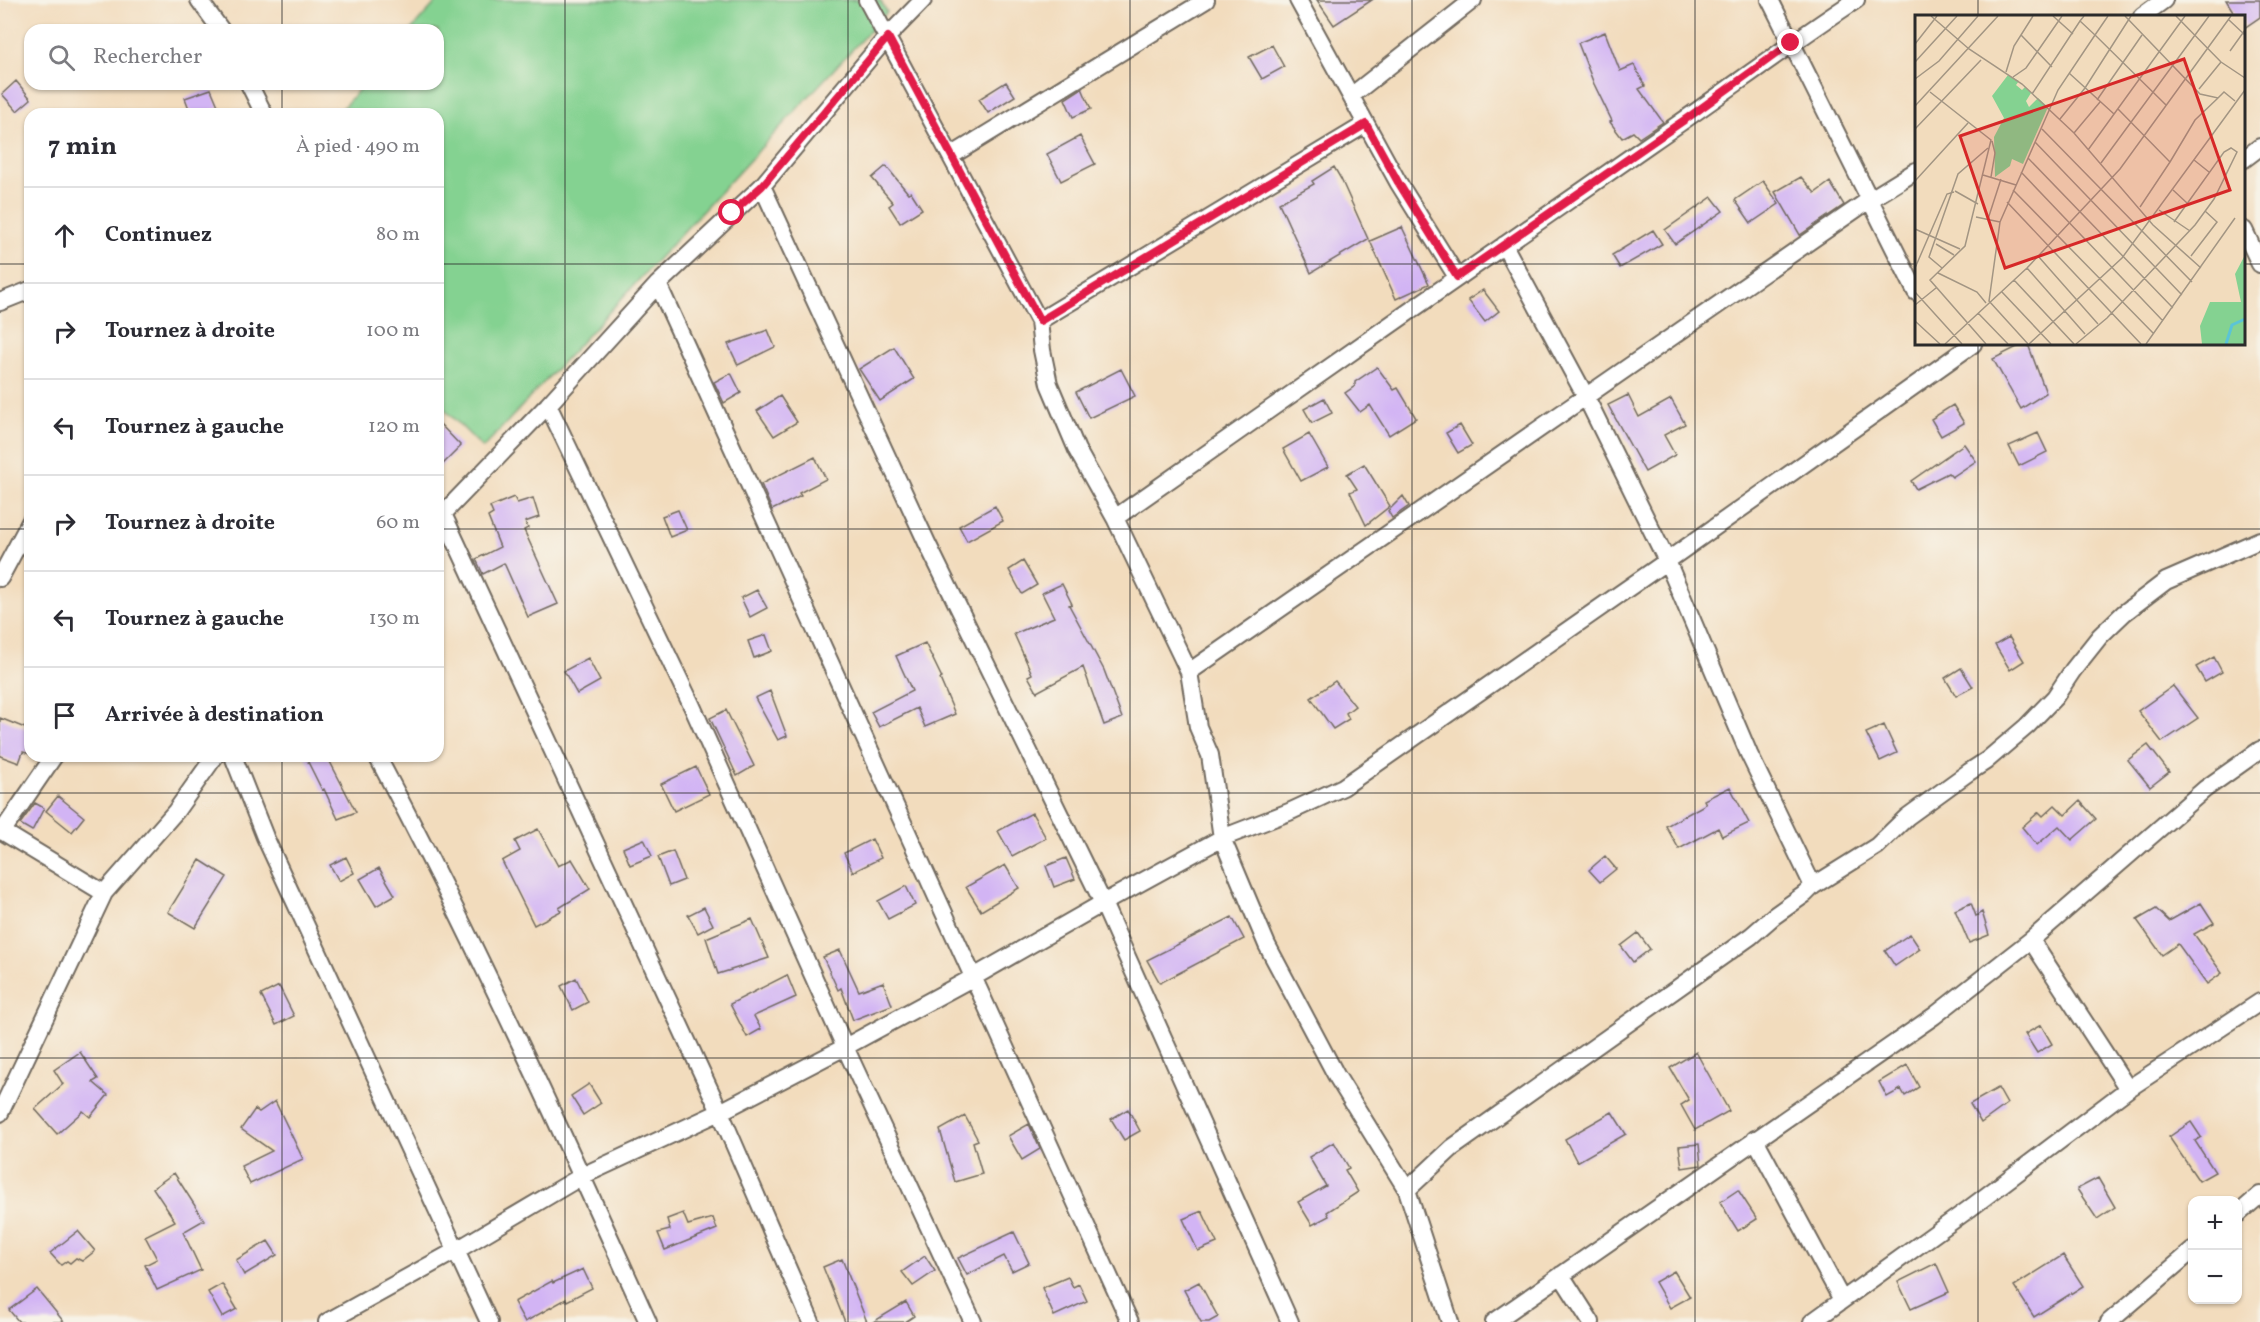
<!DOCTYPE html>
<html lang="fr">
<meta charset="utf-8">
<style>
body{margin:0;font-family:Vollkorn,serif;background:#f7f7f7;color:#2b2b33}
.controls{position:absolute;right:18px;bottom:18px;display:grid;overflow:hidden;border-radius:12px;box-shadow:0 2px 4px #0004}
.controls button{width:54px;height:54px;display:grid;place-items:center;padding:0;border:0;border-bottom:2px solid #e1e1e2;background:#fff;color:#2b2b33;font:30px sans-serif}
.stop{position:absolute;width:18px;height:18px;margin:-14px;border:4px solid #e11d48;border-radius:50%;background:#fff}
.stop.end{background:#e11d48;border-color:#fff;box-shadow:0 2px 6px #0008}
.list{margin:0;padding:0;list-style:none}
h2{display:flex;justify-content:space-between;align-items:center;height:78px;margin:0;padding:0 24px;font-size:26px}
h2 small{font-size:20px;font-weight:400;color:#7c7c81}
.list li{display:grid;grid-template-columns:39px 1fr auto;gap:18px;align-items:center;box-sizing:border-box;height:96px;padding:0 24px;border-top:2px solid #e1e1e2}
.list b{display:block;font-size:22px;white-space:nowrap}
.list em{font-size:20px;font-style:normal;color:#7c7c81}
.icon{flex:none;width:33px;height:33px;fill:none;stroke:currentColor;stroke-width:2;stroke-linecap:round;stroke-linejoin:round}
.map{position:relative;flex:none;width:2260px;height:1322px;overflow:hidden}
.search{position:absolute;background:#fff;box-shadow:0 2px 4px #0004;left:24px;top:24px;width:420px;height:66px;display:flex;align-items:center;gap:15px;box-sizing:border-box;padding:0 21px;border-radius:18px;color:#7c7c81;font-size:22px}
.panel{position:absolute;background:#fff;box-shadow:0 2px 4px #0004;left:24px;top:108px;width:420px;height:654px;border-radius:18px}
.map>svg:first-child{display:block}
.green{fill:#84d291;stroke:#587e5e;stroke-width:1.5}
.building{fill:#d2b4f4}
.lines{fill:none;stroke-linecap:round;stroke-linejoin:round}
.minor-casing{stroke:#71695e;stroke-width:20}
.minor{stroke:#fff;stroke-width:16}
.route{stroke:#e11d48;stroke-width:8}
.grid{fill:none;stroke:#2b2b2b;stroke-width:1.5;stroke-opacity:0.55}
.inset-river{fill:none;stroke:#5bc4d6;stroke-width:3}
.inset-road{fill:none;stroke:#a29583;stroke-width:1.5}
.view{fill:#d62828;fill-opacity:0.15;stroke:#d62828;stroke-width:3}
.inset-edge{fill:none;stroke:#2b2b2b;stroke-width:3}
</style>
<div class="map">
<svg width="2260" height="1322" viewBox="0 0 2260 1322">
<rect width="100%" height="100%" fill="#f7f3e8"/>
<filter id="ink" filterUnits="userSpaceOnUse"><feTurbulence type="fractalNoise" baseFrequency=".0167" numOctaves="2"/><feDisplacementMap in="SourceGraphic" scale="12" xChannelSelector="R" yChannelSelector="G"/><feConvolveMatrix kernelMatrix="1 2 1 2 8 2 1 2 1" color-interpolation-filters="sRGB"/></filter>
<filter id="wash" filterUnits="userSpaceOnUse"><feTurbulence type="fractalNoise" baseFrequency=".008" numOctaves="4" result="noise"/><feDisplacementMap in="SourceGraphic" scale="24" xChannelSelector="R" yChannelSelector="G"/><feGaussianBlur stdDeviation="1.35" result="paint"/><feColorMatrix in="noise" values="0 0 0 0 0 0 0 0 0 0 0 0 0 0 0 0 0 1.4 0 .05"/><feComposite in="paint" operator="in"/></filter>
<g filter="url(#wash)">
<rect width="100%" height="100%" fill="#f2dcbd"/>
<path class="green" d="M438 0H880L887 12 483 448 438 403V114H337L364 84H438V30H411Z"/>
<g id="blocks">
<path class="building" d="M1317 0H1372L1334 25Z
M2226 0H2260V17L2244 28V16H2236Z
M1605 32 1620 71 1634 65 1645 86 1639 89 1663 122 1639 138 1633 132 1622 138 1610 122 1612 121 1594 84 1578 43Z
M1272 45 1284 67 1262 79 1249 57Z
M16 81 31 99 17 111 2 94Z
M1006 82 1015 96 988 113 979 99Z
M1082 88 1091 109 1073 117 1065 99Z
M211 89 219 108 203 114H191L185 98Z
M1080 136 1095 164 1061 181 1047 154Z
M886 166 908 193 911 192 922 209 900 223 889 206 893 203 872 178Z
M1334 167 1341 179 1368 239 1311 273 1279 203 1314 184 1312 181Z
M1801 177 1815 193 1830 182 1844 205 1800 235 1775 192Z
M1763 181 1779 204 1751 223 1735 200Z
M1712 197 1723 211 1675 244 1665 230Z
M1402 227 1429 284 1396 299 1370 241Z
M1653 230 1662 244 1620 268 1612 255Z
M1483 290 1499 311 1485 322 1468 300Z
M768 330 775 347 738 365 728 344Z
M2023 344H2028L2046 393 2021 409 1993 359Z
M894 347 914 379 880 401 859 369Z
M1377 367 1394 390 1398 388 1416 418 1389 435 1370 405 1360 412 1345 393 1355 386V382Z
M1121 369 1135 396 1089 418 1076 392Z
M731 373 741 393 724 403 714 382Z
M1628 395 1639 417 1671 399 1685 424 1664 435 1675 455 1645 472 1608 405Z
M780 396 797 422 774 436 757 411Z
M1324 398 1332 413 1312 423 1304 409Z
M1953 405 1964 423 1941 436 1931 419Z
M438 422 461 446 438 469Z
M1460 425 1472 445 1458 453 1446 433Z
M2038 433 2047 452 2019 466 2009 446Z
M1309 434 1328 467 1301 481 1283 449Z
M1964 444 1976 461 1952 477 1948 473 1916 489 1911 481Z
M815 457 826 479 799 493 801 496 772 510 761 484Z
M1364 464 1390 506 1366 525 1350 492 1357 489 1347 474Z
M1403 496 1409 506 1392 518 1388 511Z
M514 497 517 503 533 498 539 517 525 522 528 528 524 530 558 604 528 617 504 563 483 574 476 559 500 547 488 517 493 514 490 507Z
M995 506 1003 521 967 541 959 526Z
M678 510 687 530 670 537 662 516Z
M1023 561 1037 585 1022 594 1009 570Z
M1062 584 1072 604 1069 605 1104 670 1122 718 1104 725 1083 667 1037 692 1028 676 1032 674 1014 634 1054 617 1042 593Z
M757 590 767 608 750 617 741 598Z
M766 635 772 651 754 658 748 641Z
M2009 637 2024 661 2010 670 1995 645Z
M925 643 942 678 940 679 955 714 925 727 917 708 879 727 871 712 912 691 896 656Z
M2214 657 2222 672 2205 682 2196 667Z
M588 658 600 681 577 694 564 671Z
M1961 668 1973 687 1956 696 1945 678Z
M1335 681 1355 706 1346 713 1349 719 1333 729 1311 698Z
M2173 686 2198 718 2162 742 2138 711Z
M770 691 787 736 778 740 755 698Z
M726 710 754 766 737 776 710 718Z
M0 718 30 730V754L23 752 19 763 0 756Z
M1884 725 1897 753 1880 761 1866 733Z
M2148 745 2169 772 2150 787 2128 760Z
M305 756H327L356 812 338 819 324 789 322 790Z
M696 767 709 794 674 811 661 784Z
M1730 787 1749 823 1722 836 1718 828 1679 849 1666 826 1706 804 1704 800Z
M58 796 84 817 72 832 46 811Z
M2080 801 2096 819 2072 840 2059 826 2037 845 2022 827 2039 812 2043 816 2055 805 2065 815Z
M35 803 44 808 32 831 20 824Z
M1032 813 1046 838 1012 856 998 831Z
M538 829 558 866 572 859 590 889 559 908 561 911 534 925 502 861 520 851 515 841Z
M644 839 652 856 630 865 623 848Z
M872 839 881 858 853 872 844 853Z
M673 851 684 880 669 886 658 857Z
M1605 856 1616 869 1600 882 1589 870Z
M346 857 354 873 339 881 330 865Z
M1066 858 1075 879 1054 887 1046 866Z
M200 860 227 877 195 928 168 912Z
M1005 865 1019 888 981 911 966 887Z
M379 868 395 895 376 906 360 879Z
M906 886 915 905 888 919 878 901Z
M1971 903 1976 916 1982 912 1989 935 1969 943 1955 910Z
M2201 903 2214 923 2194 934 2222 973 2207 984 2178 944 2162 955 2137 920 2156 909 2169 921Z
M704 907 713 925 698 933 688 915Z
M1232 917 1244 939 1160 983 1147 960Z
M752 919 769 958 718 974 706 938Z
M1638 933 1650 949 1633 962 1621 946Z
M1910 934 1920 949 1895 966 1885 951Z
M840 950 859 991 883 982 892 1005 853 1020 841 988 838 990 823 957Z
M787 975 796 997 754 1016 761 1029 747 1037 730 1004Z
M576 978 588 1002 573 1010 561 986Z
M279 986 294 1016 276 1025 261 995Z
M2041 1025 2052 1044 2037 1053 2025 1034Z
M80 1052 98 1079 93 1082 108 1095 90 1117 83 1111 57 1134 35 1109 63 1084 54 1070Z
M1696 1052 1729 1111 1695 1130 1681 1105 1689 1100 1670 1068Z
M1907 1065 1919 1087 1905 1096 1901 1089 1887 1097 1879 1082Z
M589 1084 601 1103 583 1115 571 1096Z
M1998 1088 2007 1104 1981 1123 1970 1104Z
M275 1101 303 1159 250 1184 241 1166 272 1151 241 1129 255 1109 259 1112Z
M1128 1109 1140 1131 1124 1140 1111 1119Z
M1612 1112 1626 1134 1577 1162 1565 1139Z
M965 1116 978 1140 973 1142 982 1174 955 1182 940 1130Z
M2191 1122 2201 1137 2195 1141 2215 1172 2199 1181 2169 1137Z
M1029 1124 1040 1149 1022 1160 1008 1136Z
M1334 1142 1349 1168 1345 1170 1358 1192 1327 1212 1329 1216 1312 1225 1298 1202 1326 1186 1309 1157Z
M1699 1144 1701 1165 1682 1168 1679 1146Z
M174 1173 204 1220 183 1232 201 1270 157 1290 145 1265 157 1259 145 1236 175 1221 153 1188Z
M2098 1178 2115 1207 2097 1219 2077 1189Z
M1738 1190 1757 1219 1738 1231 1720 1202Z
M1202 1211 1217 1243 1198 1251 1183 1219Z
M683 1213 688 1225 713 1218 717 1229 665 1250 658 1233 670 1230 667 1219Z
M78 1231 95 1251 82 1261 76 1258 70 1263 67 1261 61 1265 50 1253Z
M1014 1232 1029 1263 1012 1271 1004 1256 967 1275 958 1258Z
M268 1241 277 1255 244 1275 236 1260Z
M2063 1255 2083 1286 2034 1317 2014 1286Z
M925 1256 935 1271 913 1286 902 1272Z
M842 1259 867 1322H845L823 1267Z
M1936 1263 1949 1292 1911 1309 1898 1282Z
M583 1269 592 1288 567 1301 566 1299 525 1322 514 1302 552 1281 553 1283Z
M1674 1271 1690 1297 1670 1308 1655 1282Z
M1068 1277 1073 1287 1079 1284 1087 1301 1054 1316 1042 1288Z
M1199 1282 1218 1317 1209 1322H1201L1184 1290Z
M222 1284 237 1309 222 1317 208 1292Z
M37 1289 64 1322H19L9 1310Z
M906 1302 914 1316 905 1322H873Z"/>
</g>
</g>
<g filter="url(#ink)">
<use href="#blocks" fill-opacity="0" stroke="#71695e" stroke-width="1.5"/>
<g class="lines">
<defs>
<path id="minor" d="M199 0 221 30
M867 0 1039 321 1042 350 1049 384 1077 450 1115 518 1189 672 1198 727 1210 755 1222 838 1267 945 1336 1075 1407 1190 1450 1322
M1298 0 1398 182 1457 277
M1770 0 1916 292
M2142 16 2164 0
M249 84 264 114
M1351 96 1473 0
M951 156 1206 0
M2244 159 2260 147
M762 186 927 543 1103 903 1290 1322
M2244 230 2260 264
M658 284 1130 1322
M0 302 30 290
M1039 321 1366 124
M548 405 692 706 845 1047 973 1322
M443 514 720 1112 811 1322
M1115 518C1293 393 1472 267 1651 143 1720 96 1786 46 1856 0
M438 519 548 405 658 284 762 186 887 37 923 0
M0 578 30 522
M1189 672 1869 200 1916 171
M233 756 265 837 489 1322
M377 756C475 941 562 1132 648 1322
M0 830 104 893
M2 832 54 756
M1813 886 1877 846 1907 817 1969 772 1986 761 2027 726 2055 697 2073 670 2100 636 2124 613 2166 581 2260 540
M2031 940 2128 1089
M0 1113 104 893 176 811 215 756
M1755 1139 1842 1300
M1407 1190 1452 1148 1751 936 1774 916 1805 894 1813 886 1749 754 1667 561 1586 397 1504 245
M2238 1214 2260 1195
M1561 1275 1591 1322
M327 1322 457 1250 582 1176 720 1112 845 1047 972 978 1103 903 1222 838 1289 812 1343 787 1667 561 1973 344
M1494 1322 1934 1016 2031 940 2205 789 2260 750
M1812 1322 1969 1209 2128 1089 2260 1002
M2109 1322 2192 1251"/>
</defs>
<use href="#minor" class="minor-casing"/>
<use href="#minor" class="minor"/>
</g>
</g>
<g class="lines" filter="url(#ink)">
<path class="route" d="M732 213 762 186 888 37 1040 321 1366 124 1398 182 1457 277 1693 114 1791 43"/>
</g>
<path class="grid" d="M282 0V30M565 0V1322M848 0V1322M1130 0V1322M1412 0V1322M1695 0V1322M1978 0V16M282 84V114M0 264H30M438 264H1916M2244 264H2260M1978 344V1322M0 529H30M438 529H2260M282 756V1322M0 793H2260M0 1058H2260"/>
<g transform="translate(1915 15)">
<rect width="330" height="330" fill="#f2dcbd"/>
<path d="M93 60 104 66 101 70 107 75 110 72 116 78 111 86 114 92 123 83 133 92 108 149 97 144 95 151 80 162 79 122 89 103 77 81ZM330 240V329H287L285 311 295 287H326L320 259Z" fill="#84d291"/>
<path class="inset-river" d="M311 329 317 310 330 304"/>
<path class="inset-road" d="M16 1 54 34 107 69 159 118 238 210 286 253M138 1 158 19M193 1 180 20 251 90M210 1 285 79 303 83 309 77 320 86M261 1 306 47 330 63M314 5 330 20M106 20 137 52M0 29 22 1M315 36 330 15M0 47 42 1M91 57 99 31 118 1M154 58 199 99M98 62 111 53 147 1M0 64 24 46 63 1M284 74 306 47M15 77 76 125 50 231 15 265 71 329M117 79 165 6M182 85 227 20M0 91 83 1M203 94 255 147 225 192M145 104 170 73 216 1M0 114 66 45M127 114 277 267M159 118 185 87M120 127 267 280M173 135 270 1M113 143 258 293M279 145 294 157M255 147 280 105 303 83M186 148 294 1M106 157 248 306M68 160 101 170M76 162 80 138 77 126M0 166 53 108M98 175 239 319M258 175 272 188M40 176 63 189M92 187 226 329M244 195 275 216M61 202 85 207M73 204 86 164M0 214 45 234M21 229 39 240M123 241 183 309M276 241 302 207 290 196M0 253 32 179 39 177M27 253 14 242 43 159 73 133M112 253 170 319M23 258 62 277 71 288M99 265 159 329M0 277 47 329M87 277 136 329M0 290 21 273M63 298 93 329M0 306 25 329M30 329 112 253 205 154 316 1M113 329 74 286 85 207 143 75 180 20 165 6 169 1M114 329 207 243 330 75M161 329 192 303 280 210 299 184 322 137 316 133 309 137 259 207M231 329 320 203"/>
<path class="view" d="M269 44 315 175 90 253 45 121Z"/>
<rect width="330" height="330" class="inset-edge"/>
</g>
</svg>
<div class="controls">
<button>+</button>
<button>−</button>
</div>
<div class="stop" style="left:732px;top:213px"></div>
<div class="stop end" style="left:1791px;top:43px"></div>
<div class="search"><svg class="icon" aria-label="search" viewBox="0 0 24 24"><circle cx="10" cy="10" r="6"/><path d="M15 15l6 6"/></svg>Rechercher</div>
<section class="panel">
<h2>7 min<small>À pied · 490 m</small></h2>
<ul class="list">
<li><svg class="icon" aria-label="ahead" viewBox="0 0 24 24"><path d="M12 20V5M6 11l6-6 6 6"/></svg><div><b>Continuez</b></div><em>80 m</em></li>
<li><svg class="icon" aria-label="right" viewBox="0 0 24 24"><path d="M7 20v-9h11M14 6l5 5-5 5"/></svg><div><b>Tournez à droite</b></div><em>100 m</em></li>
<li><svg class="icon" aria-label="left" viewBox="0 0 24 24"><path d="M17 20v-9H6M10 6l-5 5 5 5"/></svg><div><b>Tournez à gauche</b></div><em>120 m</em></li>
<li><svg class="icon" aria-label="right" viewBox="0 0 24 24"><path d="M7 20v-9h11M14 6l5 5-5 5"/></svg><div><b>Tournez à droite</b></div><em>60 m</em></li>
<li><svg class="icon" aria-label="left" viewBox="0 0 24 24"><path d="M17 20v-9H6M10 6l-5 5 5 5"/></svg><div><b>Tournez à gauche</b></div><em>130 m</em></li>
<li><svg class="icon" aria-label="arrive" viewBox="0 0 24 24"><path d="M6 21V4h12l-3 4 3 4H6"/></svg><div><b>Arrivée à destination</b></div></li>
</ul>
</section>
</div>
